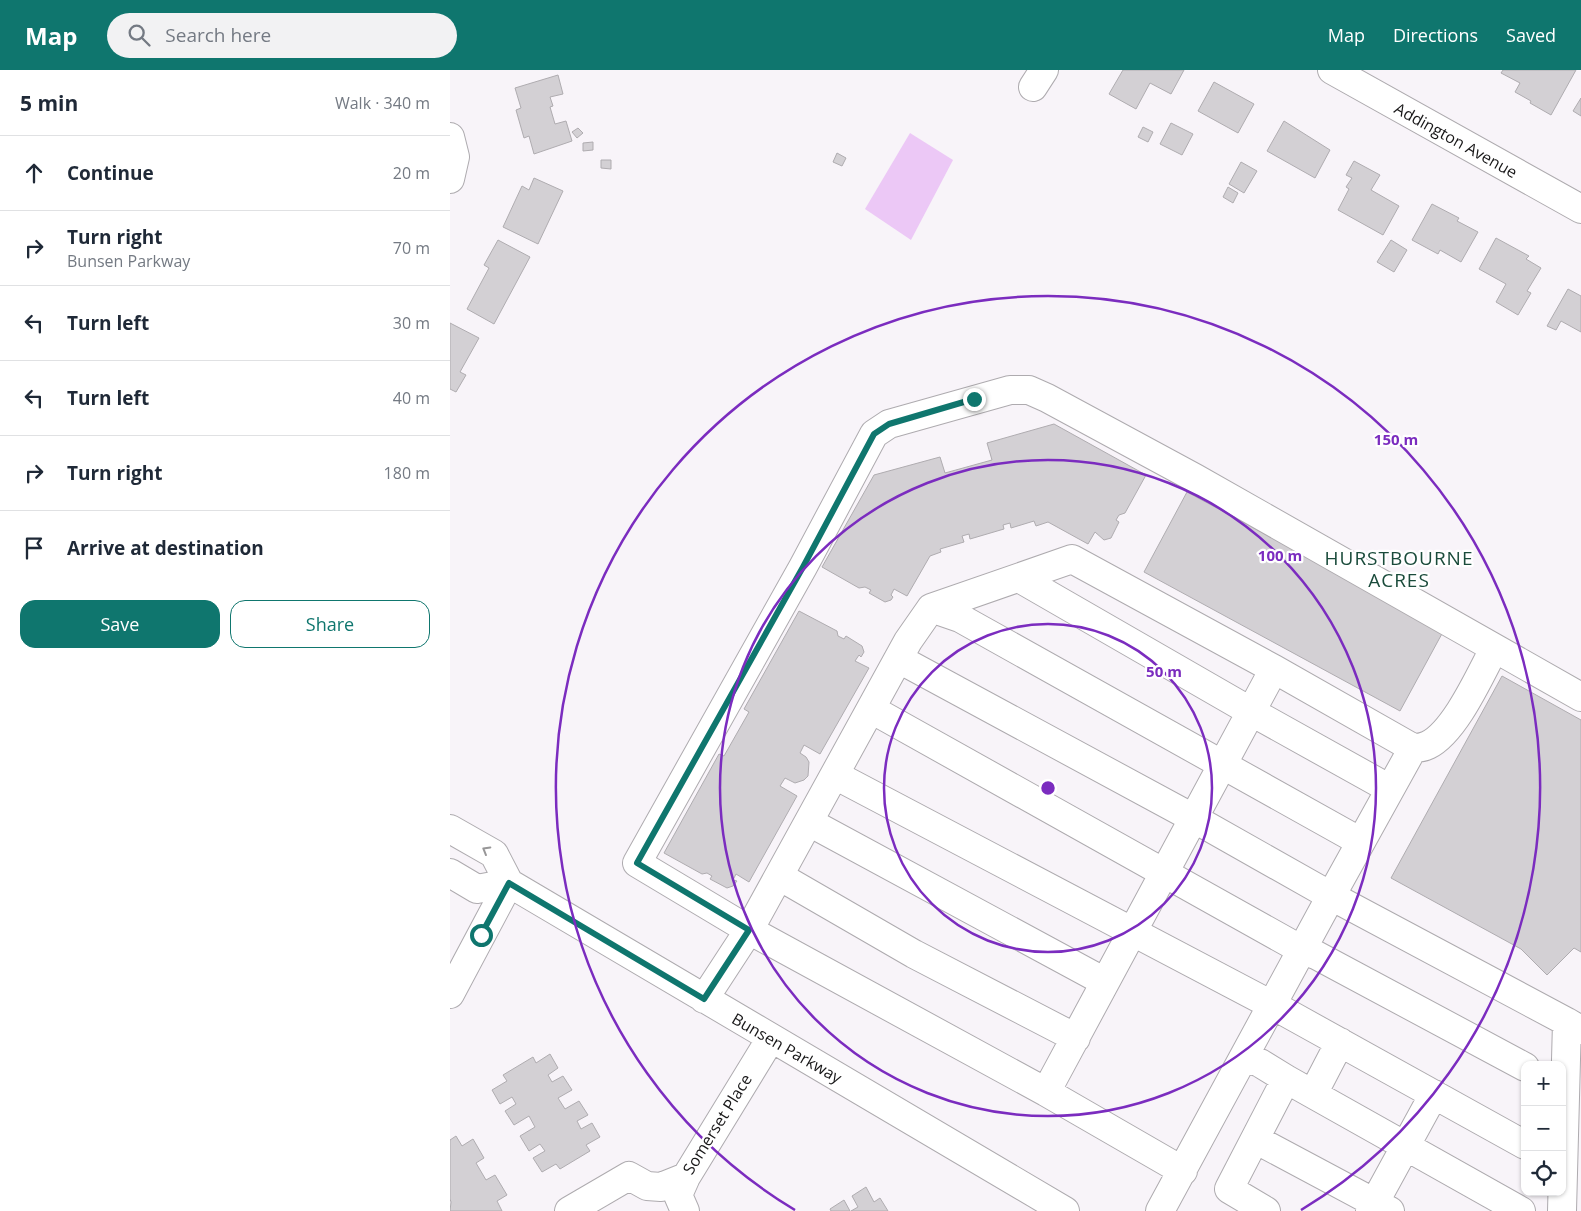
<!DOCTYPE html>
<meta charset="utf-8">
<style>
body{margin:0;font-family:"Open Sans",sans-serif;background:#f2f2f3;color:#1f2937}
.controls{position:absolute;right:15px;bottom:15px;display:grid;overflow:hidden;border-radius:10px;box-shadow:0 1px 4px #0004}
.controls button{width:45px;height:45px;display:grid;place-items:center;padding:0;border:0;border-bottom:1px solid #e0e1e3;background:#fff;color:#1f2937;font:25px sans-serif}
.stop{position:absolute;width:15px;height:15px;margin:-11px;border:4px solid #0f766e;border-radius:50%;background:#fff}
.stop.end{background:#0f766e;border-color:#fff;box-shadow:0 1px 5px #0008}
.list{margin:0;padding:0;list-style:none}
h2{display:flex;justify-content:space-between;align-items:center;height:65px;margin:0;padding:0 20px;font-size:21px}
h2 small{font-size:16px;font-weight:400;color:#747a83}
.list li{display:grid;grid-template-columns:32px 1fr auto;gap:15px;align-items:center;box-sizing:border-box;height:75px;padding:0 20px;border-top:1px solid #e0e1e3}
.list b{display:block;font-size:19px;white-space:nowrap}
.list p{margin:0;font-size:16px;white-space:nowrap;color:#747a83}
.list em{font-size:16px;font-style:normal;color:#747a83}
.actions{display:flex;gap:10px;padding:15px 20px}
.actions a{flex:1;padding:11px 0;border:1px solid #0f766e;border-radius:15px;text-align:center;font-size:18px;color:#0f766e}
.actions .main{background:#0f766e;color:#fff}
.icon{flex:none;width:28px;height:28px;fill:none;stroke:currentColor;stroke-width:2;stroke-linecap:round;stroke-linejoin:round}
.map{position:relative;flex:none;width:1131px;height:1141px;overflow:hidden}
header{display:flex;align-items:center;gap:30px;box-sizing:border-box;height:70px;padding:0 25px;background:#0f766e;color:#fff}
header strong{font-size:24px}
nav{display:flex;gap:28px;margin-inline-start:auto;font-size:18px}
.search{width:350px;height:45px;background:#f2f2f3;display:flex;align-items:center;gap:12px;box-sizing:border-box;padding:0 18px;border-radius:28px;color:#747a83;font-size:19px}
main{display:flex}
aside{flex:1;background:#fff}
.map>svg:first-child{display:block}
.green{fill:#ecc8f6}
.building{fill:#d3d0d4;stroke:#afacb0}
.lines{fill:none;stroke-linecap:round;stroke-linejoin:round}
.minor-casing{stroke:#aeabaf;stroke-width:30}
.minor{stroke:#fff;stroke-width:28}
.oneway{stroke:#979697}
.route{stroke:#0f766e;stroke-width:6}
.ring{fill:none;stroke:#7b2cbf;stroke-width:2.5}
.labels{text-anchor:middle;stroke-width:4.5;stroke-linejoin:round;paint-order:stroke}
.street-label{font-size:16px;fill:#171617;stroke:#fff}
.quarter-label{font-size:19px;letter-spacing:1px;fill:#1a4b3b;stroke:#fff}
.centre{fill:#7b2cbf;stroke:#fff;stroke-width:2.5}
.ring-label{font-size:15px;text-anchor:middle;font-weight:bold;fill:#7b2cbf;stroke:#fff;stroke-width:4.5;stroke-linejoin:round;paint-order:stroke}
</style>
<header>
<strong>Map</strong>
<div class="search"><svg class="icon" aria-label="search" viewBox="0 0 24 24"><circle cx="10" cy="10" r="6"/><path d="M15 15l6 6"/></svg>Search here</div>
<nav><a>Map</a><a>Directions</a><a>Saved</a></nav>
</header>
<main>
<aside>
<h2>5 min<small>Walk · 340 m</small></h2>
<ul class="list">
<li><svg class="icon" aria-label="ahead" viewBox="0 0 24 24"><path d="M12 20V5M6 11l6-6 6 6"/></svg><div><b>Continue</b></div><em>20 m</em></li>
<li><svg class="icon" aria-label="right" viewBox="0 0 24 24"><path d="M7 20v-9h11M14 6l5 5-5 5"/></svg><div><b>Turn right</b><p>Bunsen Parkway</p></div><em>70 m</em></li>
<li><svg class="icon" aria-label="left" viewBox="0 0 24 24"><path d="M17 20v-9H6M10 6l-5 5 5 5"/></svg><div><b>Turn left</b></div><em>30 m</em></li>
<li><svg class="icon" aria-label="left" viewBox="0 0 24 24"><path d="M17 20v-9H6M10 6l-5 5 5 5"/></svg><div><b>Turn left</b></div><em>40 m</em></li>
<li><svg class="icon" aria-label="right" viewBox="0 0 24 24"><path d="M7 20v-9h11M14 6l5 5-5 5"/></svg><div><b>Turn right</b></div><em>180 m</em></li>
<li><svg class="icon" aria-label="arrive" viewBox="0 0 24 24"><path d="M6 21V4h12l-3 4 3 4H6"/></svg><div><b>Arrive at destination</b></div></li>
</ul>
<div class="actions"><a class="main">Save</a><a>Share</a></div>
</aside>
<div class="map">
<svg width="1131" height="1141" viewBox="0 0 1131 1141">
<rect width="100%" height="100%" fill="#f8f4f9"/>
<path class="green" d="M460 63 503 90 461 170 415 139Z"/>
<path class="building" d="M673 0H734L721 24 700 13 686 39 659 24Z
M1053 0H1126L1101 45 1080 33 1081 31 1065 22 1070 13 1051 3Z
M108 5 113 24 100 27 103 36 100 37 105 54 116 51 122 71 84 84 79 66 74 68 66 40 71 38 65 18Z
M764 12 804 34 788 63 748 41Z
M1131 28V46L1123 41Z
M834 51 880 80 865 108 817 81Z
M721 53 743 64 732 85 710 74Z
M693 57 703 62 698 72 688 67Z
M128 58 133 63 127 68 122 62Z
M143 72V80L133 81V73Z
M387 83 396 88 392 96 383 92Z
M151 90H161V99L151 98Z
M904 91 930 105 921 120 949 136 933 165 888 140 899 119 896 117 902 108 896 105Z
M791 92 807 101 794 123 779 114Z
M84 108 113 121 88 174 53 157 72 116 79 120Z
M778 117 788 123 783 133 773 127Z
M982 134 1009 148 1007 151 1028 162 1011 192 990 180 988 184 962 170Z
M1046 168 1079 186 1076 189 1091 198 1077 221 1081 223 1068 245 1046 232 1056 214 1029 199Z
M48 170 80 187 44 254 17 239 39 198 34 195Z
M941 170 957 180 944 202 927 192Z
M1118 219 1131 226V262L1111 251 1106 260 1097 256Z
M0 253 29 268 10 302 16 305 6 322 0 319Z
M604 354 696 405 675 443 669 445 666 450 669 452 661 468 654 470 645 462 638 474 598 452 586 456 584 451 561 458 560 453 553 455 554 459 520 469 519 464 512 466 514 472 490 479 491 482 480 486 457 526 444 519 441 525 443 527 441 530 435 532 419 523 421 520 415 517 409 518 372 497 424 405 490 387 495 403 542 390 537 373Z
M737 422 994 560 950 641 694 502Z
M349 541 387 561 388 566 394 569 396 566 412 576 414 582 411 587 409 585 405 591 419 598 370 684 354 675 350 683 356 687 359 692 358 706 354 710 345 713 335 708 330 716 347 726 299 812 286 804 283 810 287 811 283 816 277 818 260 809 262 806 257 803 252 804 214 783 269 684 274 686 299 642 294 639Z
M1052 606 1131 650V882L1124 878 1097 905 1071 879 941 808Z
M100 984 108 998 98 1005 102 1012 113 1006 122 1020 108 1028 115 1039 129 1031 138 1045 127 1051 131 1059 142 1053 150 1067 136 1075 140 1081 110 1099 106 1094 92 1102 83 1088 95 1081 90 1074 79 1081 70 1066 85 1057 79 1046 64 1055 55 1041 66 1034 62 1027 50 1034 42 1020 57 1011 53 1005 83 987 86 993Z
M6 1066 12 1076 23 1069 34 1088 26 1093 36 1110 45 1105 57 1125 47 1131 52 1141H0L1 1132 0 1129V1070Z
M416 1117 424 1132 430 1128 438 1141H401L408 1137 402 1126Z
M394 1130 400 1141H381L380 1139Z"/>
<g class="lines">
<defs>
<path id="minor" d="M882 0 1131 139
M583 17 594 0
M0 67 5 87 0 109
M569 508 800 641 940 719
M481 538 510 548 911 772
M449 589 743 748 881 826 1117 952
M421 639 852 880 866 885 1075 997
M385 705 837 943 1075 1075
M359 752 655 912
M0 759 44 784 59 813 615 1141
M0 803 27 819 59 813
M329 806 464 884 626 968
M0 924 59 813
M254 929 299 860 187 793 353 497 424 364 439 354 560 320H579L597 328 745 408 1131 627
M794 987 810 993 836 1009
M596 1022 824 599
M863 1024 890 972
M805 1069 940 1141
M733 1101 596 1022 299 860 458 571 481 538 622 489 824 599 963 678
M119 1141 179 1106 197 1116 211 1117 236 1107 321 968
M235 1141 228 1125 236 1107
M710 1141 881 826 963 678C968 678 974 677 978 675 1005 662 1030 605 1044 579
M816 1141 779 1119 836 1009 1071 1141
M920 1141 984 1024
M1112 1141 1117 952 1131 960"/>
</defs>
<use href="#minor" class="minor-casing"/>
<use href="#minor" class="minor"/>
</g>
<defs><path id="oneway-chevron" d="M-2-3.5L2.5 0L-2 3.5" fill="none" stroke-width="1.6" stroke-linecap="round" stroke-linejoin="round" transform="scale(1.25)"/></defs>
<use class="oneway" href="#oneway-chevron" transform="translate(36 780) rotate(-150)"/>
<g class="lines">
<path class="route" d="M31 865 59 813 254 929 299 860 187 793 353 497 424 364 439 354 524 329"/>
</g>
<g class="ring">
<circle cx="598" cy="718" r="164"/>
<circle cx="598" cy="718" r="328"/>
<path d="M345 1140A492 492 0 1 1 851 1140"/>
</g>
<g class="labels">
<g class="street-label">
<text transform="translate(1006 70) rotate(29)" y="6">Addington Avenue</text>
<text transform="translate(337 978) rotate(30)" y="6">Bunsen Parkway</text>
<text transform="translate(267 1054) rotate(-58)" y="6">Somerset Place</text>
</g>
<g class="quarter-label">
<text x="949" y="495">HURSTBOURNE<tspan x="949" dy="22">ACRES</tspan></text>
</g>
</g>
<circle cx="598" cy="718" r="8" class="centre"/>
<g class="ring-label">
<text x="946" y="375">150 m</text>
<text x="830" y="491">100 m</text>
<text x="714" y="607">50 m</text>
</g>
</svg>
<div class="controls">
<button>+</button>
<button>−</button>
<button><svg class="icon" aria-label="locate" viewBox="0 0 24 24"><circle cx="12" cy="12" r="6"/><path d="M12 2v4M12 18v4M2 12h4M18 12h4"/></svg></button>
</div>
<div class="stop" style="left:31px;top:865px"></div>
<div class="stop end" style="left:524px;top:329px"></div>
</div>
</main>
